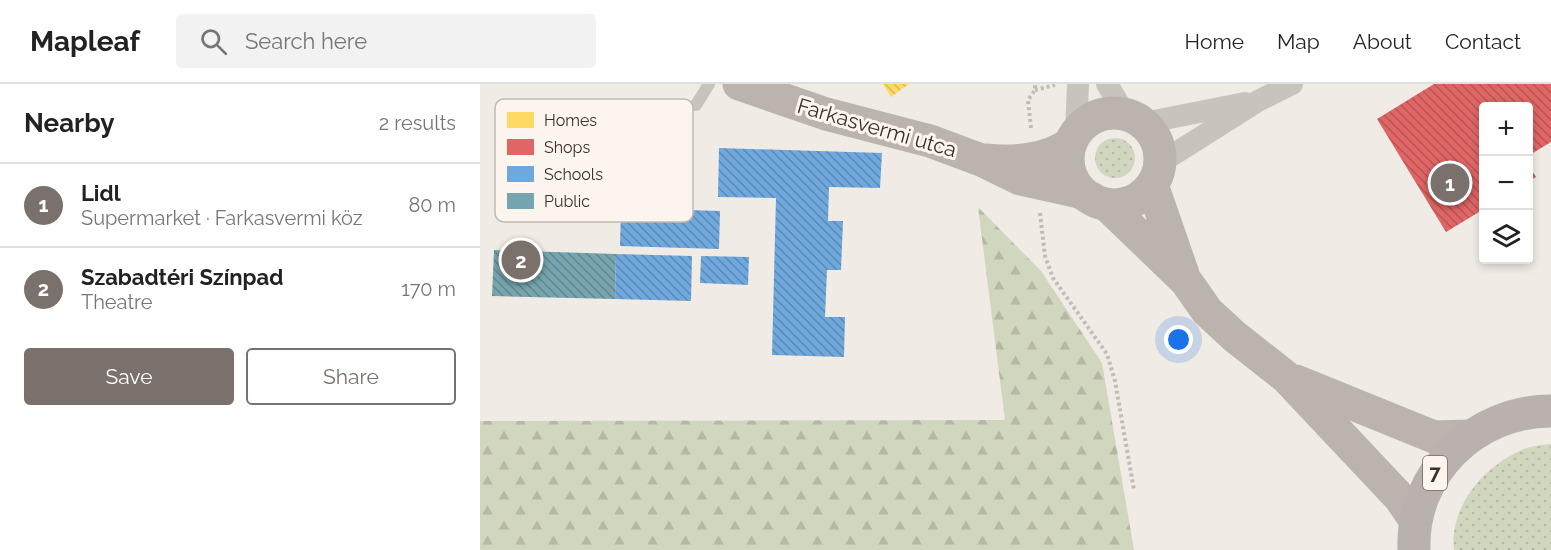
<!DOCTYPE html>
<meta charset="utf-8">
<style>
body{margin:0;font-family:Raleway,sans-serif;background:#f2f2f2;color:#222}
.controls{position:absolute;right:18px;top:18px;display:grid;overflow:hidden;border-radius:6px;box-shadow:0 3px 9px #0003}
.controls button{width:54px;height:54px;display:grid;place-items:center;padding:0;border:0;border-bottom:2px solid #e0e0e0;background:#fff;color:#222;font:30px sans-serif}
.you{position:absolute;left:699px;top:256px;width:21px;height:21px;margin:-15px;border:4px solid #fff;border-radius:50%;background:#1a73e8;box-shadow:0 0 0 9px #1a73e833}
.badge{display:grid;place-items:center;width:39px;height:39px;border-radius:50%;background:#7a716c;color:#fff;font-size:20px;font-weight:700}
.pin{position:absolute;translate:-50% -50%;border:3px solid #fff;box-shadow:0 2px 6px #0006}
.list{margin:0;padding:0;list-style:none}
h2{display:flex;justify-content:space-between;align-items:center;height:78px;margin:0;padding:0 24px;font-size:26px}
h2 small{font-size:20px;font-weight:400;color:#767676}
.list li{display:grid;grid-template-columns:39px 1fr auto;gap:18px;align-items:center;box-sizing:border-box;height:84px;padding:0 24px;border-top:2px solid #e0e0e0}
.list b{display:block;font-size:22px;white-space:nowrap}
.list p{margin:0;font-size:20px;white-space:nowrap;color:#767676}
.list em{font-size:20px;font-style:normal;color:#767676}
.actions{display:flex;gap:12px;padding:18px 24px}
.actions a{flex:1;padding:14px 0;border:2px solid #7a716c;border-radius:6px;text-align:center;font-size:21px;color:#7a716c}
.actions .main{background:#7a716c;color:#fff}
.icon{flex:none;width:33px;height:33px;fill:none;stroke:currentColor;stroke-width:2;stroke-linecap:round;stroke-linejoin:round}
.map{position:relative;flex:none;width:1071px;height:466px;overflow:hidden}
header{display:flex;align-items:center;gap:36px;box-sizing:border-box;height:84px;padding:0 30px;background:#fff;border-bottom:2px solid #e0e0e0}
header strong{font-size:28px}
nav{display:flex;gap:33px;margin-inline-start:auto;font-size:21px}
.search{width:420px;height:54px;background:#f2f2f2;display:flex;align-items:center;gap:15px;box-sizing:border-box;padding:0 21px;border-radius:6px;color:#767676;font-size:22px}
main{display:flex}
aside{flex:1;background:#fff}
.map>svg:first-child{display:block}
.grass{fill:url(#grass-dots)}
.forest{fill:url(#forest-firs)}
.homes{fill:url(#homes-back-hatch)}
.shops{fill:url(#shops-back-hatch)}
.schools{fill:url(#schools-back-hatch)}
.public{fill:url(#public-back-hatch)}
.lines{fill:none;stroke-linecap:round;stroke-linejoin:round}
.path{stroke:#c2bbb6;stroke-width:4;stroke-dasharray:3 3;stroke-linecap:butt}
.lane{stroke:#c9c3be;stroke-width:12}
.street{stroke:#c9c3be;stroke-width:22}
.secondary{stroke:#bab3ae;stroke-width:33}
.primary{stroke:#b8b1ad;stroke-width:33}
.labels{text-anchor:middle;stroke-width:6;stroke-linejoin:round;paint-order:stroke}
.shield{fill:#fbf5ee;stroke:#756b66;stroke-width:1.5}
.shield-label{font-size:20px;font-weight:bold;fill:#3b302b}
.street-label{font-size:21px;fill:#3b302b;stroke:#fbf5ee}
.key{fill:#fbf5ee;stroke:#c1bab4;stroke-width:1.5}
.key-label{font-size:16px;fill:#3b302b}
</style>
<header>
<strong>Mapleaf</strong>
<div class="search"><svg class="icon" aria-label="search" viewBox="0 0 24 24"><circle cx="10" cy="10" r="6"/><path d="M15 15l6 6"/></svg>Search here</div>
<nav><a>Home</a><a>Map</a><a>About</a><a>Contact</a></nav>
</header>
<main>
<aside>
<h2>Nearby<small>2 results</small></h2>
<ul class="list">
<li><span class="badge">1</span><div><b>Lidl</b><p>Supermarket · Farkasvermi köz</p></div><em>80 m</em></li>
<li><span class="badge">2</span><div><b>Szabadtéri Színpad</b><p>Theatre</p></div><em>170 m</em></li>
</ul>
<div class="actions"><a class="main">Save</a><a>Share</a></div>
</aside>
<div class="map">
<svg width="1071" height="466" viewBox="0 0 1071 466">
<defs>
<pattern id="grass-dots" width="8" height="8" patternUnits="userSpaceOnUse" patternTransform="scale(1.5)"><rect width="8" height="8" fill="#d1d6bf"/><path d="M2 2h.1M6 6h.1" fill="none" stroke="#b4b8a4" stroke-width="1.8" stroke-linecap="round"/></pattern>
<pattern id="forest-firs" width="22" height="20" patternUnits="userSpaceOnUse" patternTransform="scale(1.5)"><rect width="22" height="20" fill="#d1d6bf"/><path d="M5 1l3.5 6h-7zM16 11l3.5 6h-7z" fill="#b4b8a4"/></pattern>
<pattern id="homes-back-hatch" width="6" height="6" patternUnits="userSpaceOnUse" patternTransform="scale(1.5)"><rect width="6" height="6" fill="#ffd966"/><path d="M-1 5l2 2M0 0l6 6M5-1l2 2" fill="none" stroke="#dbbb59"/></pattern>
<pattern id="shops-back-hatch" width="6" height="6" patternUnits="userSpaceOnUse" patternTransform="scale(1.5)"><rect width="6" height="6" fill="#e06666"/><path d="M-1 5l2 2M0 0l6 6M5-1l2 2" fill="none" stroke="#b75454"/></pattern>
<pattern id="schools-back-hatch" width="6" height="6" patternUnits="userSpaceOnUse" patternTransform="scale(1.5)"><rect width="6" height="6" fill="#6fa8dc"/><path d="M-1 5l2 2M0 0l6 6M5-1l2 2" fill="none" stroke="#5c89b3"/></pattern>
<pattern id="public-back-hatch" width="6" height="6" patternUnits="userSpaceOnUse" patternTransform="scale(1.5)"><rect width="6" height="6" fill="#76a5af"/><path d="M-1 5l2 2M0 0l6 6M5-1l2 2" fill="none" stroke="#62878f"/></pattern>
</defs>
<rect width="100%" height="100%" fill="#f0ebe5"/>
<path class="grass" d="M615 74a20 20 0 1 1 40 0a20 20 0 1 1-40 0Z
M1071 360V466H974C969 422 1005 381 1044 365 1052 362 1062 361 1071 360Z"/>
<path class="forest" d="M498 123 561 187 622 279 654 466H0V337L525 336Z"/>
<path class="homes" d="M403 0H429L411 13Z"/>
<path class="shops" d="M954 0H1071V58L1048 72V22H1004V125L966 148 897 35Z
M1048 81 1056 93 1048 98Z"/>
<path class="schools" d="M239 64 402 69 400 104 349 103 348 137H363L361 186H347L345 233H365L364 273 292 271 296 114 238 113Z
M141 124 240 127 239 165 140 162Z
M136 170 212 172 211 217 135 215Z
M221 172 269 173 268 201 220 199Z"/>
<path class="public" d="M14 166 136 170 135 215 12 212Z"/>
<g class="lines">
<path class="path" d="M555 6 575 1
M551 44 548 16 555 6V0
M560 129 565 172 573 194 627 270 635 297 654 406"/>
<path class="lane" d="M216 21 229 0"/>
<path class="street" d="M627 0 645 30
M664 39 765 19
M596 49 598 0
M680 79 778 17 812 0"/>
<path class="secondary" d="M259 0 346 30 450 57 501 76 540 95 599 108 613 115
M588 75a46 46 0 1 1 92 0a46 46 0 1 1-92 0Z
M506 76C534 79 568 76 591 59
M672 101 703 190
M626 120 706 197 727 227 754 252 806 293 920 414 935 436
M816 297 954 353 990 352"/>
<path class="primary" d="M934 466C931 389 995 327 1071 327"/>
</g>
<g class="labels">
<rect class="shield" x="943" y="372" width="24" height="34" rx="4.5"/>
<g class="shield-label">
<text x="955" y="396">7</text>
</g>
<g class="street-label">
<text transform="translate(397 44) rotate(16)" y="7">Farkasvermi utca</text>
</g>
</g>
<rect x="15" y="15" width="198" height="123" rx="9" class="key"/>
<rect x="27" y="28" width="27" height="16" fill="#ffd966"/>
<rect x="27" y="55" width="27" height="16" fill="#e06666"/>
<rect x="27" y="82" width="27" height="16" fill="#6fa8dc"/>
<rect x="27" y="109" width="27" height="16" fill="#76a5af"/>
<g class="key-label">
<text x="64" y="42">Homes</text>
<text x="64" y="69">Shops</text>
<text x="64" y="96">Schools</text>
<text x="64" y="123">Public</text>
</g>
</svg>
<div class="controls">
<button>+</button>
<button>−</button>
<button><svg class="icon" aria-label="layers" viewBox="0 0 24 24"><path d="M12 4l9 5-9 5-9-5zM3 14l9 5 9-5"/></svg></button>
</div>
<div class="you"></div>
<div class="pin badge" style="left:970px;top:99px">1</div>
<div class="pin badge" style="left:41px;top:176px">2</div>
</div>
</main>
